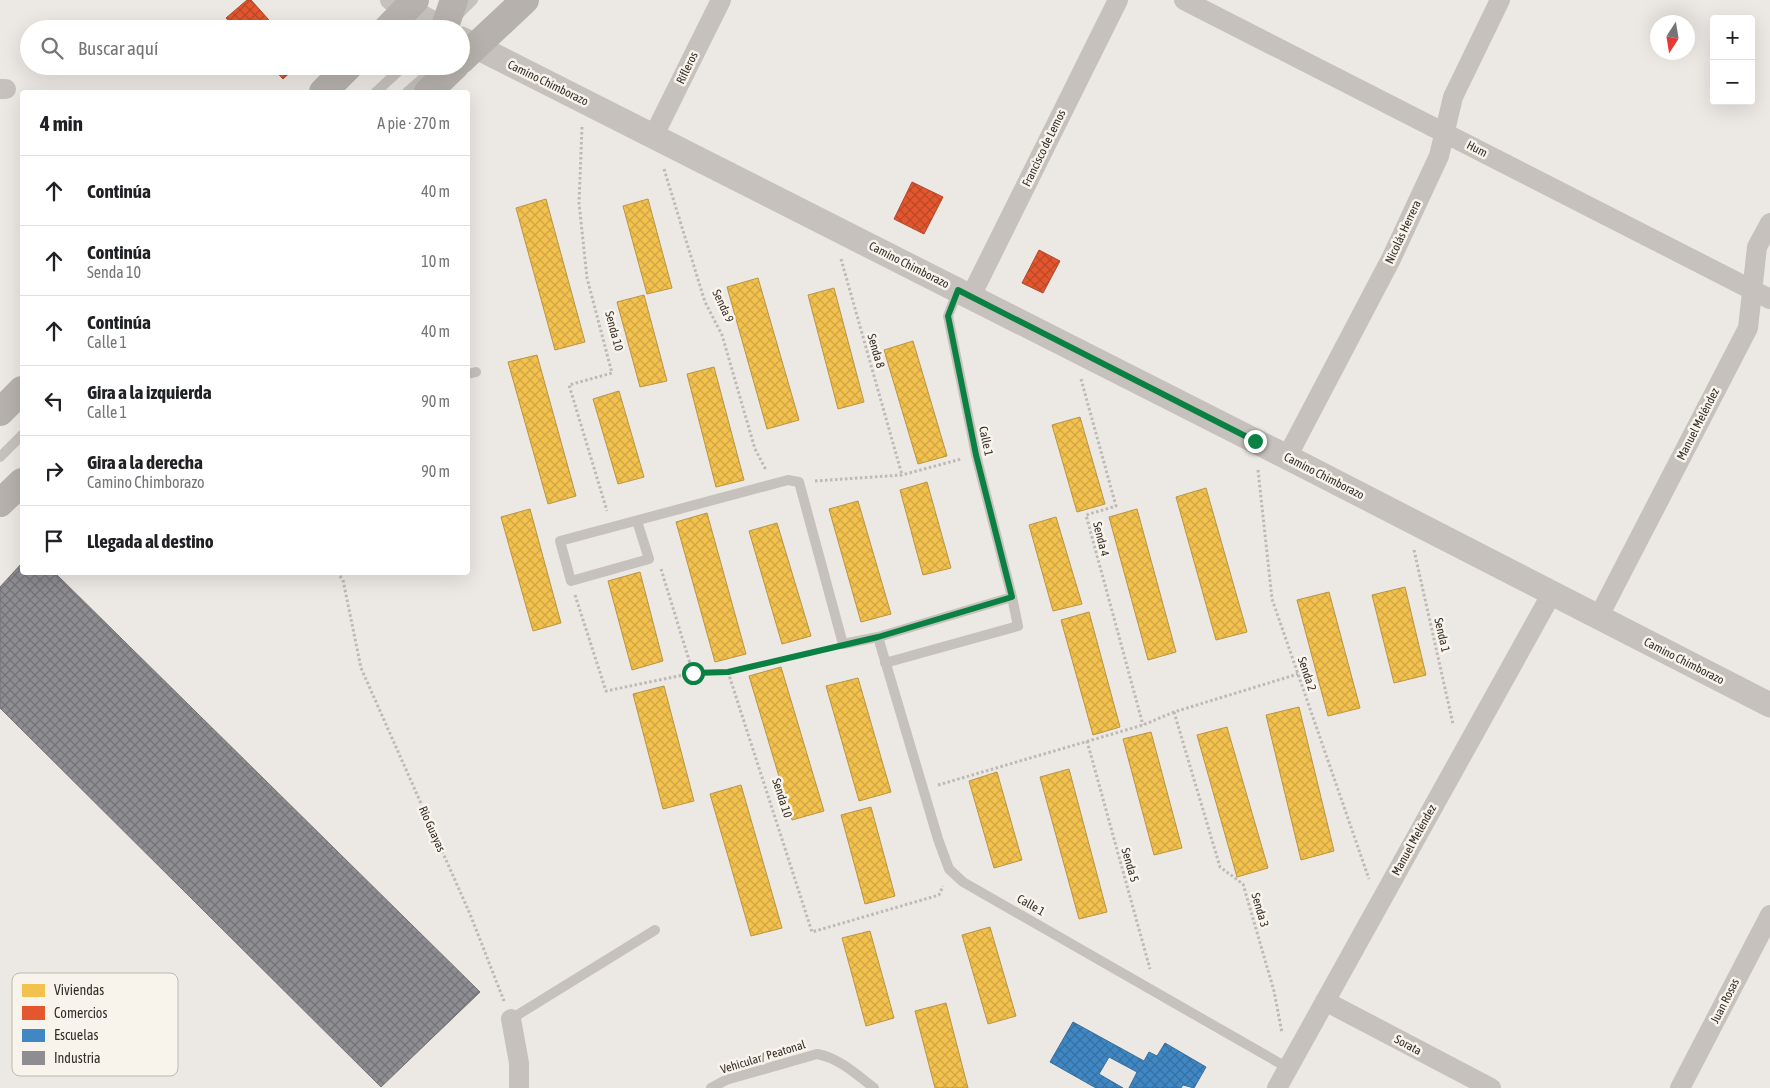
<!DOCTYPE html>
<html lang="es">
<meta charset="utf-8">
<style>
body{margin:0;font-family:"Asap Condensed",sans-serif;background:#f6f6f6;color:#202124}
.controls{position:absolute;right:15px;top:15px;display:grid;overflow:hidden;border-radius:5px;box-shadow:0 5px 20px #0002}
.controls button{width:45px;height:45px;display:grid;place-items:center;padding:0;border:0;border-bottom:1px solid #e0e0e0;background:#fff;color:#202124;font:25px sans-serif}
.compass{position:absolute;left:1650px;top:15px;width:45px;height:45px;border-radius:50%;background:#fff;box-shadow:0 5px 20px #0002;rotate:192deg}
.stop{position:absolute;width:15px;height:15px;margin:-11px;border:4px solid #0b8043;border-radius:50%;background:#fff}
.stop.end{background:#0b8043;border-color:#fff;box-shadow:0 1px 5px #0008}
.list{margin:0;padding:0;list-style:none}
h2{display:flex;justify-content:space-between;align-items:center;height:65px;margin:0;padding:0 20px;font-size:21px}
h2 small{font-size:16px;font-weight:400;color:#757577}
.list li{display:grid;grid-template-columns:32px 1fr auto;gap:15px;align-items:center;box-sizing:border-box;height:70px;padding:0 20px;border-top:1px solid #e0e0e0}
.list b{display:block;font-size:19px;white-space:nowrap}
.list p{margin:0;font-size:16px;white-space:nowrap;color:#757577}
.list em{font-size:16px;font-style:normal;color:#757577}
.icon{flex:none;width:28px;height:28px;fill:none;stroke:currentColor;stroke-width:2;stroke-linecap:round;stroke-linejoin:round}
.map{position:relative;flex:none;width:1770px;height:1088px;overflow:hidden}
.search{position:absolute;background:#fff;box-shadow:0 5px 20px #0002;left:20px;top:20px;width:450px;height:55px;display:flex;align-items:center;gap:12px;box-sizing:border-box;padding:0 18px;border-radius:28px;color:#757577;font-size:19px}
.panel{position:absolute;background:#fff;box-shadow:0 5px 20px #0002;left:20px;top:90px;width:450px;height:485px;border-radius:5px}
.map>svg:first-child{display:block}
.homes{fill:url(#homes-cross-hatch);stroke:#ba9543}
.shops{fill:url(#shops-cross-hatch);stroke:#b04b2d}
.schools{fill:url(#schools-cross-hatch);stroke:#3c6d96}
.industry{fill:url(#industry-cross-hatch);stroke:#737073}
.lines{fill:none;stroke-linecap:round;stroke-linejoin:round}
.path{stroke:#beb9b5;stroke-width:3;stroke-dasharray:2.5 2.5;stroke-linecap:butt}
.service{stroke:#c6c1bc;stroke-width:10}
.minor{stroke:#c6c1bc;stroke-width:20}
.tertiary{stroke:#c6c1bc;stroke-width:25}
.secondary{stroke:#b6b1ad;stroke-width:28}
.route{stroke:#0b8043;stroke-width:6}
.labels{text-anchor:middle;stroke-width:5;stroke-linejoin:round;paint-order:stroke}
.street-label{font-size:12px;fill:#362e2a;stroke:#f8f3eb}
.key{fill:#f8f3eb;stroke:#beb8b1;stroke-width:1}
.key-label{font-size:14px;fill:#362e2a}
</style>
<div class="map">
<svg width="1770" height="1088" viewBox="0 0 1770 1088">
<defs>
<pattern id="homes-cross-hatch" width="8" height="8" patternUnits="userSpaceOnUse" patternTransform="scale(1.25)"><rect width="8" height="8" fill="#f2c14e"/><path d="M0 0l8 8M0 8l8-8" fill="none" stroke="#d0a644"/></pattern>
<pattern id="shops-cross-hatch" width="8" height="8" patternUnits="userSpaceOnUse" patternTransform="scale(1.25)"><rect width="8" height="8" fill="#e4572e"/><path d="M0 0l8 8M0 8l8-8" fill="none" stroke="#ba4827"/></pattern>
<pattern id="schools-cross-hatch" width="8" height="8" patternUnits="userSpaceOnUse" patternTransform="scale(1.25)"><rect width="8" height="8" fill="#3f88c5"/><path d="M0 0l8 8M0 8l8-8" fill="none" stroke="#3670a0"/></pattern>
<pattern id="industry-cross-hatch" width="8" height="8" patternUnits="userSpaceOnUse" patternTransform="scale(1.25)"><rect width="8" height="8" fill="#8d8d92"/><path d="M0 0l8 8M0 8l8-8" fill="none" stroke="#747477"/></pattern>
</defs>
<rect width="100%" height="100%" fill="#ece8e4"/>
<path class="homes" d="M546 199 585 342 555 350 516 208Z
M648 199 672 288 647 294 623 206Z
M758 278 799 420 767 429 727 287Z
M834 288 864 402 838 409 808 295Z
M644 295 667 381 640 387 617 302Z
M913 341 947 456 918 464 884 350Z
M537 355 576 496 548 504 508 362Z
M714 367 744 480 716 487 687 374Z
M619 391 644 477 618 484 593 399Z
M1080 417 1105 504 1077 512 1052 425Z
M927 482 951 568 923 575 900 490Z
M1206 488 1247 632 1216 640 1176 497Z
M858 501 891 614 861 622 829 509Z
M530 509 561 623 533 631 501 517Z
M1137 509 1176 652 1148 660 1109 517Z
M707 513 746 654 715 662 676 522Z
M1056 517 1082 604 1053 611 1029 525Z
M777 523 811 636 782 644 749 531Z
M640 572 663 661 632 670 608 581Z
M1405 587 1426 675 1394 683 1372 595Z
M1329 592 1360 708 1328 716 1297 600Z
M1089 612 1120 727 1093 735 1061 620Z
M781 667 824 811 792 820 749 676Z
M858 678 891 792 859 801 826 686Z
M664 686 694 801 663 809 633 694Z
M1299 707 1334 851 1301 860 1266 715Z
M1227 727 1268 868 1237 877 1197 735Z
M1151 732 1182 848 1154 855 1123 739Z
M1069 769 1107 912 1079 919 1040 777Z
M997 772 1022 860 994 868 969 781Z
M741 785 782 928 751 936 710 794Z
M871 807 895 896 865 904 841 815Z
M990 927 1016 1016 988 1024 962 935Z
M870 931 894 1018 866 1026 842 938Z
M946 1003 968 1088H935L915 1011Z"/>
<path class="shops" d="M247 0H251L277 29H236L226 18Z
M271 66H297L283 79Z
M912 182 943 197 924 234 894 219Z
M1039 250 1060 261 1043 293 1022 283Z"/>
<path class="schools" d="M1073 1022 1144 1061 1149 1052 1157 1056 1165 1043 1206 1067 1194 1088 1183 1085 1181 1088H1129L1137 1072 1109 1057 1099 1074 1123 1088H1096L1050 1062Z"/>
<path class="industry" d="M22 563V572H54L480 992 381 1087 0 708V587Z"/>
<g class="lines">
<path class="path" d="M582 127 579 203 587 278 612 373 569 385 607 511
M664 169 705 302 722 335 755 449 766 470
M841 259 902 475
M1081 379 1116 506 1086 515 1143 725
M1258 470 1272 599 1369 879
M815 481 902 475 961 459
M1414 550 1453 724
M661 569 693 673
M337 572 343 580 361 668 470 914 504 1001
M575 595 606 691 693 673 728 672 828 648
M728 672 812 932 939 895 943 886
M1174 712 1220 867 1243 884 1274 991 1282 1033
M1087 741 1150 969
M938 785 1143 725 1174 712 1298 674"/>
<path class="service" d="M458 15 473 0
M376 92 404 66
M407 92 437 66
M958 290 948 316 976 455 1012 597 878 637 938 839 949 869 963 882 1288 1068
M468 374 476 372
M0 457 22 435
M637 521 649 559 571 581 560 541 788 480 799 482 843 644 878 637
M885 663 1018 626 1012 597
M511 1019 655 930
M711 1088 726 1080 817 1054C839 1058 856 1074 874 1088"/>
<path class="minor" d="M390 0 406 9
M1184 0 1770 299
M0 89H6
M653 137 721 0
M971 296 1118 0
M1287 457 1391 259 1439 156 1453 97 1500 0
M1599 616 1748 328 1757 247 1770 223
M1325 1001 1491 1088
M511 1019 519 1063V1088
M1277 1088 1552 593
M1680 1088 1770 915"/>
<path class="tertiary" d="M406 9 443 29
M461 39 1287 457 1770 705"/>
<path class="secondary" d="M387 29 415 0
M444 29 454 0
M461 60 525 0
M323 92 349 66
M428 92 455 66
M0 412 22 390
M0 503 22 482"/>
</g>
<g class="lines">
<path class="route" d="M693 673 728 672 878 637 1012 597 976 455 948 316 958 290 1255 441"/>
</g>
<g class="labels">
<g class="street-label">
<text transform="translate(687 68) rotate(-64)" y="4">Rifleros</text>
<text transform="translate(548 83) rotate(26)" y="4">Camino Chimborazo</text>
<text transform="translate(1044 148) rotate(-64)" y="4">Francisco de Lemos</text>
<text transform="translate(1477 149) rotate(27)" y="4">Hum</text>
<text transform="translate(1403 232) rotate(-65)" y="4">Nicolás Herrera</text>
<text transform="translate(909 265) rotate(27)" y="4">Camino Chimborazo</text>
<text transform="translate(723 306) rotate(65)" y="4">Senda 9</text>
<text transform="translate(614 331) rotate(75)" y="4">Senda 10</text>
<text transform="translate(876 351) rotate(74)" y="4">Senda 8</text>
<text transform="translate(1698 424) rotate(-63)" y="4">Manuel Meléndez</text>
<text transform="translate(986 441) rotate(78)" y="4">Calle 1</text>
<text transform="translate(1324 476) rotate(27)" y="4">Camino Chimborazo</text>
<text transform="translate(1101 539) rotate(76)" y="4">Senda 4</text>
<text transform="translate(1442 635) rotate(77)" y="4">Senda 1</text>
<text transform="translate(1684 661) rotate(27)" y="4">Camino Chimborazo</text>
<text transform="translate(1307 674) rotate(71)" y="4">Senda 2</text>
<text transform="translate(782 798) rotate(72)" y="4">Senda 10</text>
<text transform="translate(432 829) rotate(66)" y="4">Río Guayas</text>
<text transform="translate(1414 840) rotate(-61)" y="4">Manuel Meléndez</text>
<text transform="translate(1130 865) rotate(74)" y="4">Senda 5</text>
<text transform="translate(1031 905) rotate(30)" y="4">Calle 1</text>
<text transform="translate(1260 910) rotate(74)" y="4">Senda 3</text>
<text transform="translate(1725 1001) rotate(-63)" y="4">Juan Rosas</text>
<text transform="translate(1408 1045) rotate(28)" y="4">Sorata</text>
<text transform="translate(763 1057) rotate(-17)" y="4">Vehicular/ Peatonal</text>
</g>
</g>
<rect x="12" y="973" width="166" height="103" rx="8" class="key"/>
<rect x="22" y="984" width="23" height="13" fill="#f2c14e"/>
<rect x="22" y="1006" width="23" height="14" fill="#e4572e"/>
<rect x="22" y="1029" width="23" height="13" fill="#3f88c5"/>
<rect x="22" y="1051" width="23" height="14" fill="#8d8d92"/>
<g class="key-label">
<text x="54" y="995">Viviendas</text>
<text x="54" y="1018">Comercios</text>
<text x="54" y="1040">Escuelas</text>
<text x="54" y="1063">Industria</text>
</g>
</svg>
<div class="controls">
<button>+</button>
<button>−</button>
</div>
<svg class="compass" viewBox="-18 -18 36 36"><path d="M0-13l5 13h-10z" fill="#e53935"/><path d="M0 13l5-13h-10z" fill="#757577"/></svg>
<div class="stop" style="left:693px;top:673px"></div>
<div class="stop end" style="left:1255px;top:441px"></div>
<div class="search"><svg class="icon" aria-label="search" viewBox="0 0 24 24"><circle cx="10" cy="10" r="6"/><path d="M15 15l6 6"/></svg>Buscar aquí</div>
<section class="panel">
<h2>4 min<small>A pie · 270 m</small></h2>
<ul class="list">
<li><svg class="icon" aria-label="ahead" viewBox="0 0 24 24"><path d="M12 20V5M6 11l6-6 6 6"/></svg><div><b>Continúa</b></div><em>40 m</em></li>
<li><svg class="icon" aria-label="ahead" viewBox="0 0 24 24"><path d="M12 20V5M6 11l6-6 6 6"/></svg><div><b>Continúa</b><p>Senda 10</p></div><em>10 m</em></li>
<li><svg class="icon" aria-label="ahead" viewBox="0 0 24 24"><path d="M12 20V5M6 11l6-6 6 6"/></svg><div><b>Continúa</b><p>Calle 1</p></div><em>40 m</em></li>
<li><svg class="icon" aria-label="left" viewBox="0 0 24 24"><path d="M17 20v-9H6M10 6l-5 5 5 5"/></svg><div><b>Gira a la izquierda</b><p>Calle 1</p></div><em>90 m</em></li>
<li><svg class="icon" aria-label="right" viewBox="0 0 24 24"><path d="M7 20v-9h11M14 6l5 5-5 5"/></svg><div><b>Gira a la derecha</b><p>Camino Chimborazo</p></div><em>90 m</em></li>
<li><svg class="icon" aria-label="arrive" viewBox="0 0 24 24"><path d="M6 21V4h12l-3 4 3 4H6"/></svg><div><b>Llegada al destino</b></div></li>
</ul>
</section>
</div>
